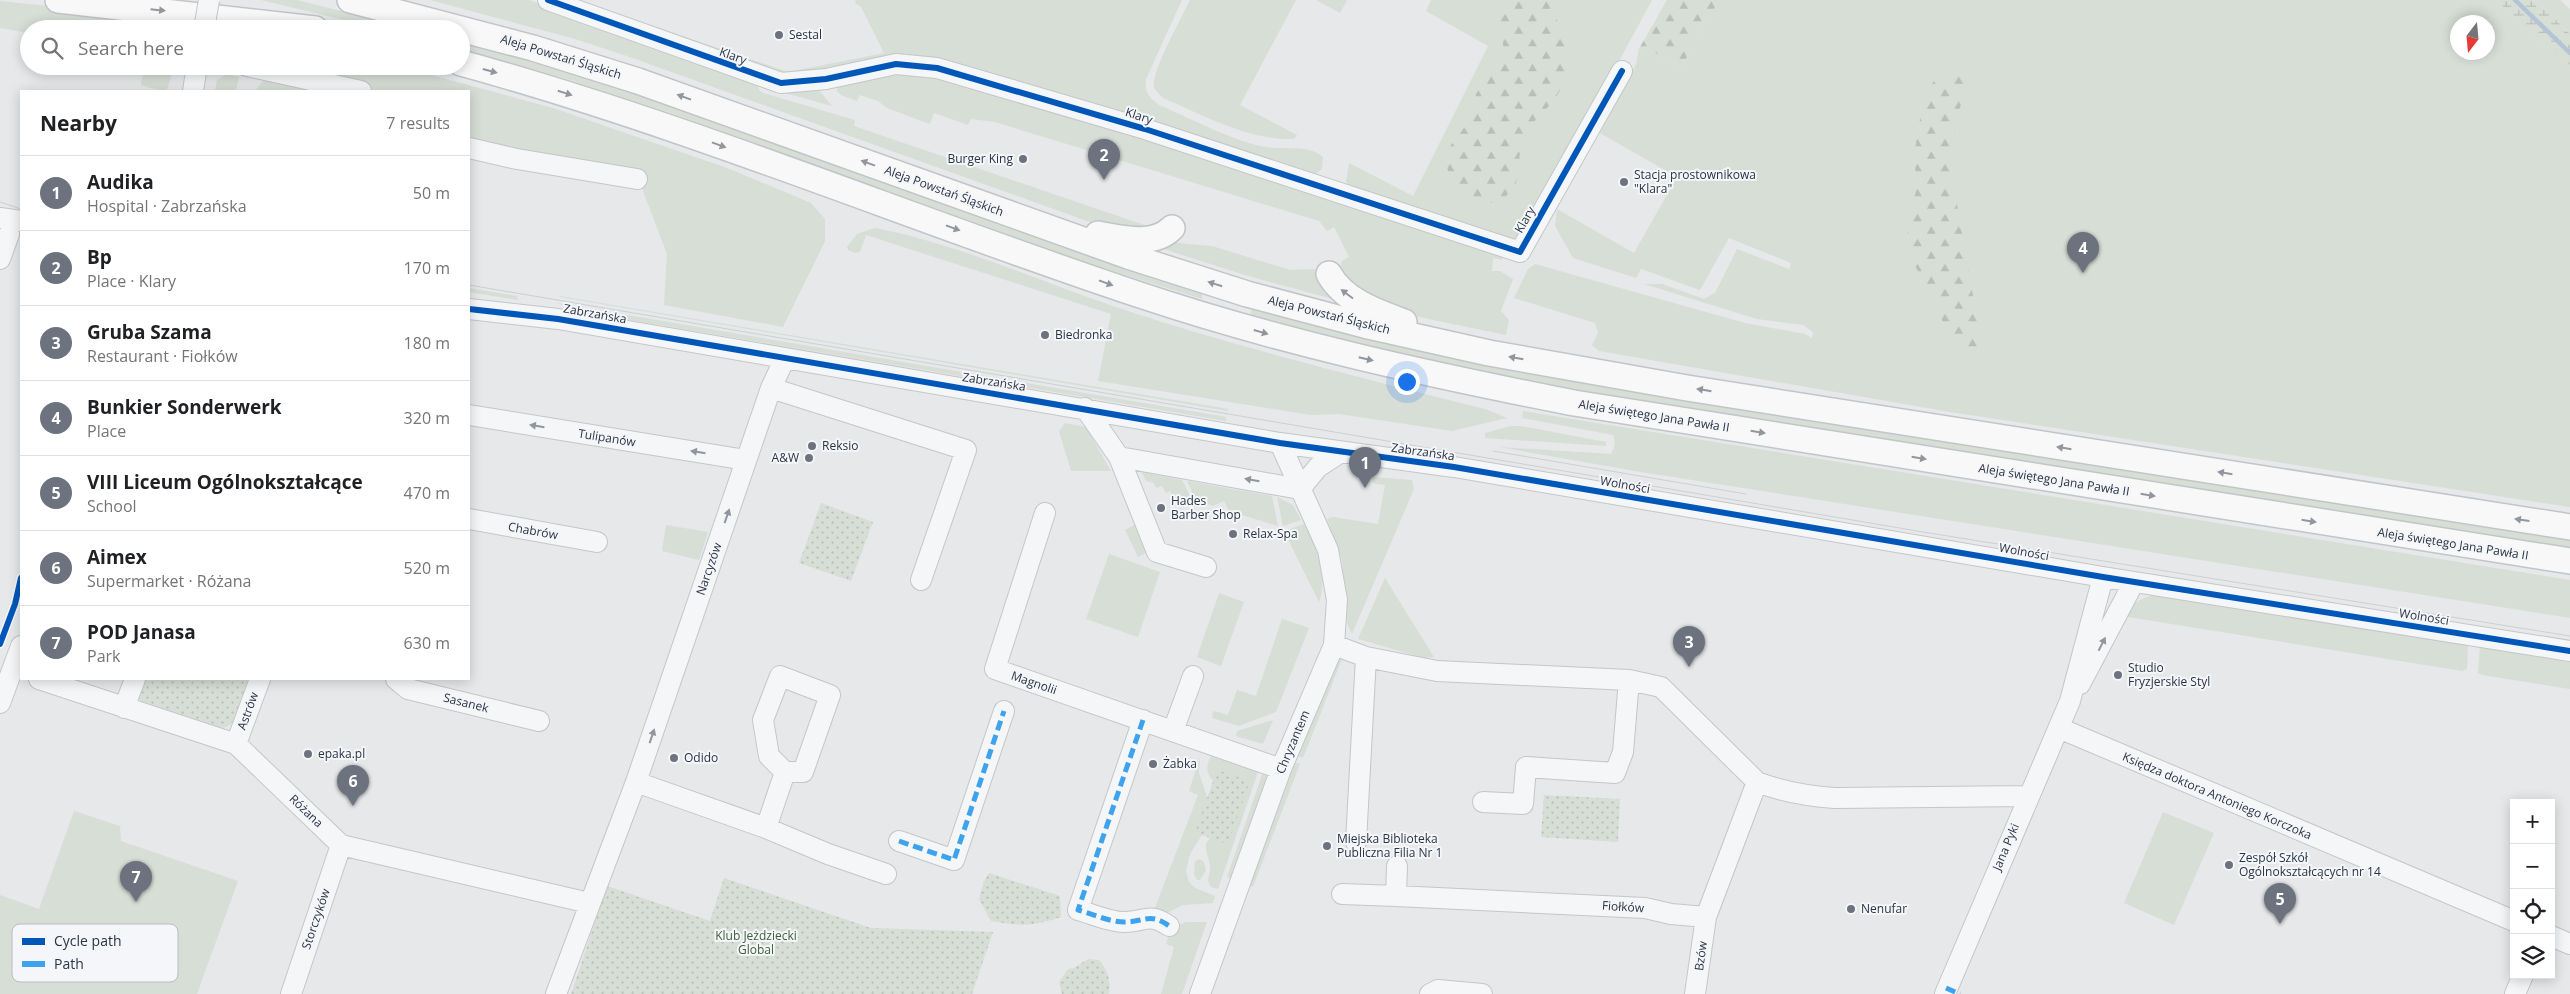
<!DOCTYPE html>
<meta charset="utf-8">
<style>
body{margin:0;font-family:"Open Sans",sans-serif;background:#f6f6f6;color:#202124}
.controls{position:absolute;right:15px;bottom:15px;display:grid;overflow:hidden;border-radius:0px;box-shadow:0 2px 12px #0003}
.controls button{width:45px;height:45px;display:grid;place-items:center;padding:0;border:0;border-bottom:1px solid #e0e0e0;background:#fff;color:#202124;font:25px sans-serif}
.compass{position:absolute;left:2450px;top:15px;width:45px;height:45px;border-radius:50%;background:#fff;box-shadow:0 2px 12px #0003;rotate:196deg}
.you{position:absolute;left:1406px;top:381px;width:18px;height:18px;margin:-12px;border:4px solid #fff;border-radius:50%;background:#1a73e8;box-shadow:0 0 0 8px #1a73e833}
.badge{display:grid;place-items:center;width:32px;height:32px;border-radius:50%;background:#6c737f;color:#fff;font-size:16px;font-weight:700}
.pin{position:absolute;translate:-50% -41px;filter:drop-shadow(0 1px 2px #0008)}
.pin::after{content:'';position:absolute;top:26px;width:18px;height:15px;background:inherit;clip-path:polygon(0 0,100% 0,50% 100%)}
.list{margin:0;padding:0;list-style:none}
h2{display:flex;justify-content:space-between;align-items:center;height:65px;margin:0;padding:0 20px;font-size:21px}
h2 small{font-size:16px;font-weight:400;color:#757577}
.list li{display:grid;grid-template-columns:32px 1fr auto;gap:15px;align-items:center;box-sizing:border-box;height:75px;padding:0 20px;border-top:1px solid #e0e0e0}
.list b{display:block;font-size:19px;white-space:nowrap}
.list p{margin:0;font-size:16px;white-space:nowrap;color:#757577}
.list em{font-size:16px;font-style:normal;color:#757577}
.icon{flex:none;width:28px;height:28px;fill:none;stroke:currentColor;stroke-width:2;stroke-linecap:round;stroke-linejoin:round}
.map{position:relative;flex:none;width:2570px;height:994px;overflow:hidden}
.search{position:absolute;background:#fff;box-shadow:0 2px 12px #0003;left:20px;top:20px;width:450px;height:55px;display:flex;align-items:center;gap:12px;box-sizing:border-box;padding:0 18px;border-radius:28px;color:#757577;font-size:19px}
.panel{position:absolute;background:#fff;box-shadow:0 2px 12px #0003;left:20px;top:90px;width:450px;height:590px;border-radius:0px}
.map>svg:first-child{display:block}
.green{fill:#d6ded6;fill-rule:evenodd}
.forest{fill:url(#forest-firs)}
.wetland{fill:url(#wetland-marsh)}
.park{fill:url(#park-dots)}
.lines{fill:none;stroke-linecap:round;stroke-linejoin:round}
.stream{stroke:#b4c4d5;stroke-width:4.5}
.minor-casing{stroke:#c4c6c8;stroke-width:22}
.major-casing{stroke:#c2c5c8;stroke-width:28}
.minor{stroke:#f5f6f7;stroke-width:20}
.major{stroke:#f8f8f8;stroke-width:25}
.tram{stroke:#cecfd2;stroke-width:1}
.minor-bridge-casing{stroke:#c4c6c8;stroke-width:22;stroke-linecap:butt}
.minor-bridge{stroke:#f5f6f7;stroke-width:20}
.quiet{stroke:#3ea3ec;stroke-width:5;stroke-dasharray:10 5;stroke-linecap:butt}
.cycleway-casing{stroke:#f4f6f9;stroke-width:9}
.cycleway{stroke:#0057b8;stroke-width:6}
.oneway{fill:#92969e}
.oneway2{fill:#90959e}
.poi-dot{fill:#6c737f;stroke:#f4f6f9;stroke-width:2}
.labels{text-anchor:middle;stroke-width:4;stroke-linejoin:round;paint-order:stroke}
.poi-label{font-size:12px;fill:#2b3445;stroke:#f4f6f9;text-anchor:start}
.street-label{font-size:12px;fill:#2b3445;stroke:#f4f6f9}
.park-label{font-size:12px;fill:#3f6138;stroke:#f4f6f9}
.key{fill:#f4f6f9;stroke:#b8bcc3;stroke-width:1}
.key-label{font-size:14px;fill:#2b3445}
</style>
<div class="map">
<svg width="2570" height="994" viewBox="0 0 2570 994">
<defs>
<pattern id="forest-firs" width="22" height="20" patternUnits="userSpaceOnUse" patternTransform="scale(1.25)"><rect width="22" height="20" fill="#d6ded6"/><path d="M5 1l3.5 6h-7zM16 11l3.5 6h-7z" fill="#b8bfb9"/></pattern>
<pattern id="wetland-marsh" width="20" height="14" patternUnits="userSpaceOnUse" patternTransform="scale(1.25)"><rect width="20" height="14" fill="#d6ded6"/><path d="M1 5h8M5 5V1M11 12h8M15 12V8" fill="none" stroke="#b8bfb9"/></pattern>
<pattern id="park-dots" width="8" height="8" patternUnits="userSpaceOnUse" patternTransform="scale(1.25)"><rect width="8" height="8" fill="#d6ded6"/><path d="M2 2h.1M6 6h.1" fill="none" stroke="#b8bfb9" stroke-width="1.8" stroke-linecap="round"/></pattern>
</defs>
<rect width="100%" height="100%" fill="#e6e8ea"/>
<path class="green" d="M261 0H296L416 29H381Z
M430 0H529L758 84 759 90 763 93 855 120 854 126 1156 229 1112 230 627 56 575 39Z
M856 0H1182L1146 79C1144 92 1149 97 1159 105 1188 117 1238 144 1267 147 1285 150 1309 144 1323 157L1322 169 1313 176 949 64 787 77 771 69 633 19 788 72 884 53 861 7 855 3Z
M1190 0H1296L1240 105 1297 135 1294 139C1247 140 1205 116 1163 98 1159 94 1155 91 1154 86 1151 72 1183 15 1190 0Z
M1316 0H1347L1340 13Z
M1431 0H1652L1529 228 1510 241 1350 187 1346 182 1349 163 1413 196 1488 46 1426 11Z
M1719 0H2497L2516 21 2570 65V507L1950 412 1599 351 1592 345 1598 333 1595 323 1514 298 1528 269 1535 264 1745 323 1805 334 1812 338 1813 332 1803 325 1757 319 1644 284H1662L1704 299 1715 293 1737 249 1789 269 1791 263 1729 238 1700 290 1641 269 1636 278 1573 258 1555 226 1557 209 1634 253 1677 177 1600 133 1645 47 1681 67ZM2458 22H2488V52H2458Z
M2536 0H2560L2570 9V34Z
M0 1 183 20 181 29H29V33L0 28Z
M461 41 669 103 1078 251 1202 293V299L1075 259 665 111 564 78 461 49Z
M144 66H174L167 90 162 91 141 85Z
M284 66H398L553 108 727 168 811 203 825 219V241L783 327 664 305 667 254 640 183 469 142V91H375L360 84Z
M914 71 1101 123 1503 253 1502 260 1493 258 1492 271H1500L1513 279 1501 311 1509 320 1506 335 1385 310 1339 273 1342 261 1349 257 1334 227 1327 231 1319 221 995 122 971 119 968 125 934 113 930 124 887 108 878 101 860 95 857 101 841 95 837 91 838 84Z
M227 74 239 77 236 91H215L217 80Z
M271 78 331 91H255L264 80Z
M767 88 819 90 832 106Z
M875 228C958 244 1036 280 1116 307 1238 348 1363 378 1488 410L1507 418 1452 431 1339 414 1311 415 1098 381 1111 314 866 235 860 252 855 253 848 250 847 247 857 234Z
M1178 243 1212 246 1290 270 1314 269 1351 304 1248 276 1151 245Z
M469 288 517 296 518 300 469 292Z
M560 296 1228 409V411L560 297Z
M557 303 1226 417V421L577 311Z
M1252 308 1436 355 1535 375 2570 540V549L1558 389C1454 367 1352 344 1250 315Z
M1523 411 2570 580V618L1641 472 1499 447 1611 454C1615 447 1616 443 1613 435L1522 418Z
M1065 423 1086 427 1111 471H1071L1059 431Z
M1510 426H1521L1606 442V446L1485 438V433Z
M1142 472 1182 480 1190 496 1183 499 1181 496 1177 498 1175 494 1172 495 1170 491 1166 493 1162 486 1156 488 1154 483 1146 481Z
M1373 477 1412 480 1414 489 1352 634 1347 623 1342 560 1327 519 1333 517 1378 524 1385 485 1372 483Z
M1187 481 1272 496 1278 526 1229 511 1224 501 1213 506 1196 500Z
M1277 497 1293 505 1301 520 1283 526Z
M1136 524 1150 551 1138 557 1125 530Z
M1304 524C1317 545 1328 578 1319 602L1284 531Z
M666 525 708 532 699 560 662 551Z
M1109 554 1160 572 1138 637 1086 619Z
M1385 578 1434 657 1424 658 1358 639Z
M1219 593 1244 602 1221 666 1197 657Z
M2162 594 2460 644 2468 646 2467 669 2462 671 2122 616C2134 601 2144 596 2162 594Z
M1282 619 1309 628 1276 712 1239 726 1212 718 1213 711 1228 715 1237 690 1256 696Z
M2480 647 2570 660V689L2482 675 2478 673Z
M1342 659 1303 758 1296 755 1336 661Z
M1273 720 1263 744 1236 736 1237 731Z
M1213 754 1259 769 1218 889 1211 887 1208 881C1208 877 1210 873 1210 869 1210 852 1197 846 1217 832L1213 781C1205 773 1206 762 1213 754Z
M1200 757 1199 773 1207 797 1208 812 1202 835 1190 854 1186 871 1189 882 1195 888 1215 896 1213 903 1183 905 1165 914 1153 913 1198 795 1189 791Z
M1294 762 1300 764 1253 887 1246 885Z
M1263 772 1268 778 1234 879 1227 877Z
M74 811 120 826 121 841 238 881 197 994H0V895L39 909Z
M2163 812 2214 833 2174 925 2124 903Z
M1199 859 1204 862 1206 870 1200 880H1197L1194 874 1195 861Z
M1186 922H1207L1182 994H1161L1174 947 1166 944C1169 933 1175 926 1186 922Z"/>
<path class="forest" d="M1505 0H1552L1561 36 1568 54 1566 79 1554 101 1537 118 1525 134 1520 152 1517 180 1514 188 1502 200 1493 203 1477 199 1457 187 1450 179 1446 163 1451 145 1470 120 1476 94 1504 55C1504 35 1494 20 1505 0Z
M1667 0H1719L1681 67 1645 47 1636 64 1639 49Z
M1948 72 1964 74 1968 82 1958 114 1950 164 1980 336 1979 346 1973 351 1962 349 1947 334 1932 293 1911 260 1907 249V225L1917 187 1914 155 1923 101 1933 82Z"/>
<path class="wetland" d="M2497 0H2536L2570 34V65L2516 21Z"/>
<path class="park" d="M821 503 873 522 851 581 799 563Z
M145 679H252C245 696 241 723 223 728L138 700Z
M1217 770 1250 781 1228 844 1195 833Z
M1544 795 1620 799 1618 842 1541 837Z
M989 873 1060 896 1061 917C1030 927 1022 926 991 921L979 899 984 881Z
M724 878 871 928 993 932 972 994H571L607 886 710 921Z
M1088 959 1099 960C1108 970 1111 981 1109 994H1062L1059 982 1068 969 1074 968Z"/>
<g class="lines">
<path class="stream" d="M2515 0 2570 53"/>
<defs>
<path id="minor" d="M548 0 781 83 826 79 896 64 937 68 1145 129 1520 252 1622 71
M247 66 361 91
M193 91 197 66
M469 148 517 159 637 179
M0 218 21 221
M0 259 9 234
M469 309 558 319 1280 443 1454 467 2103 577 2570 651
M771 388 966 450 921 580
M1085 408 1119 457 1300 489
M469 415 746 460
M1119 457 1157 552 1206 567
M1300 489 1318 467 1341 452
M1045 513 995 669 1281 769
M469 519 597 542
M1334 645 1366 657 1437 671 1629 680 1661 687 1757 782C1783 792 1808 796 1835 798L2029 796
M39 679 236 744 341 845 589 903
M396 679 408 689 539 721
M2080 684 2134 582
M0 703 21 646
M124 708 135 679
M1143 720 1078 910C1092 914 1110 922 1124 922 1144 922 1150 912 1169 926
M2059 728 2514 921
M1173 731 1193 676
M236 744 260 679
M785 772 769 756 763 720 780 676 830 695 803 772H785L766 828 828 854 886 874
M636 782 766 828
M1483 802 1523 804 1526 767 1615 773 1623 752 1629 680
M899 841 954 860 1004 711
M1356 842 1366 657
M1397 866 1396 896 1645 908 1671 914 1706 917 1757 782
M1342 894 1396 896
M2551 936 2570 944
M291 994 341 845
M556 994 636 782 771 388 785 358
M1200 994 1281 769 1334 645 1337 600 1328 550 1280 443
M1430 994 1438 990 1482 994
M1695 994 1706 917
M1945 994 2070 701 2103 577
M2515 994 2523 975"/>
<path id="major" d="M58 0 315 29
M350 0 533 48 638 81 1128 256 1247 294 1364 325 1489 353 1687 388 2570 527
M461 63C691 126 911 219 1137 294 1280 342 1426 374 1574 403L2570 561
M1098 234C1122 238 1153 247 1172 228
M1329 274C1344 301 1377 312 1404 322"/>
</defs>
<use href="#minor" class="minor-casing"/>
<use href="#major" class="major-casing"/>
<use href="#minor" class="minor"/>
<use href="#major" class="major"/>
<path class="tram" d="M0 202 21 209
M469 285 1923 532 2570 636
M1493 451 1746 494"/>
<defs>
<path id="minor-bridge" d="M204 29 209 0"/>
</defs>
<use href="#minor-bridge" class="minor-bridge-casing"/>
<use href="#minor-bridge" class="minor-bridge"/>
<path class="quiet" d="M1143 720 1078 910C1092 914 1110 922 1124 922 1144 922 1150 912 1169 926
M899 841 954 860 1004 711
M1946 988 1960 994"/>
<defs>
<path id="cycleway" d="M548 0 781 83 826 79 896 64 937 68 1145 129 1520 252 1622 71
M469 309 558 319 1280 443 1454 467 2103 577 2570 651
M0 644 15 604 21 578"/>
</defs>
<use href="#cycleway" class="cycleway-casing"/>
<use href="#cycleway" class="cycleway"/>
</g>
<defs><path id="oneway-solid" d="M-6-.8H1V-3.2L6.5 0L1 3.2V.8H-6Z" transform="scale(1.25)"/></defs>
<g class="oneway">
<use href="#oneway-solid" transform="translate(158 10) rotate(6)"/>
<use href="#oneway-solid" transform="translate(490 71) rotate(15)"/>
<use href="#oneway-solid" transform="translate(565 93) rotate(17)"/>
<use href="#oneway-solid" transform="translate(684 97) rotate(-160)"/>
<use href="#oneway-solid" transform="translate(719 145) rotate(20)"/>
<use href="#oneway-solid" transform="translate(868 163) rotate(-160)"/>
<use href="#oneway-solid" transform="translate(953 228) rotate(20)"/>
<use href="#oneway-solid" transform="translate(1106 283) rotate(20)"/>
<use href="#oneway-solid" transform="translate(1215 284) rotate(-163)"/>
<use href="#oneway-solid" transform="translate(1347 294) rotate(-143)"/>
<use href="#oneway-solid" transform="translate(1261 332) rotate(16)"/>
<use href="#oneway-solid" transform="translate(1516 358) rotate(-170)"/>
<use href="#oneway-solid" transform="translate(1366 359) rotate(13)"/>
<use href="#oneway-solid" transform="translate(1704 390) rotate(-171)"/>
<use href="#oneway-solid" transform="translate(1758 432) rotate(9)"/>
<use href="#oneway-solid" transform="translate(2064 448) rotate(-171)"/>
<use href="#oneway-solid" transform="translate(1919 458) rotate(9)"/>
<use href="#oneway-solid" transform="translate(2225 473) rotate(-171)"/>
<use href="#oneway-solid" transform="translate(2148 495) rotate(9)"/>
<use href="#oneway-solid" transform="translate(2522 520) rotate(-172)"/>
<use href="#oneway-solid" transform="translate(2309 521) rotate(9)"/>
</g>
<g class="oneway2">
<use href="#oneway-solid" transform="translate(537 426) rotate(-171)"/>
<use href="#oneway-solid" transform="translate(698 452) rotate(-171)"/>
<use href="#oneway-solid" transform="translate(1252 480) rotate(-170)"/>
<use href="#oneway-solid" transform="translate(727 516) rotate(-71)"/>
<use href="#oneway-solid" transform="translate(2102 644) rotate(-63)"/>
<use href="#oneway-solid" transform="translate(652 736) rotate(-71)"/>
</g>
<g class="poi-dot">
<circle cx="779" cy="35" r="5"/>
<circle cx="1023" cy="159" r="5"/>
<circle cx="1624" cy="182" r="5"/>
<circle cx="1045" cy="335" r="5"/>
<circle cx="812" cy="446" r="5"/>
<circle cx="809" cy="458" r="5"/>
<circle cx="1161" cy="508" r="5"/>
<circle cx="1233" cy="534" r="5"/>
<circle cx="2118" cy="675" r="5"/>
<circle cx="308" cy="754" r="5"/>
<circle cx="674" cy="758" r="5"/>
<circle cx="1153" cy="764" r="5"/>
<circle cx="1327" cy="846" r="5"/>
<circle cx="2229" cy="865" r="5"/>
<circle cx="1851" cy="909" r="5"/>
</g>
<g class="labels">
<g class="poi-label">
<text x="789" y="39">Sestal</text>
<text x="1013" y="163" text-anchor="end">Burger King</text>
<text x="1634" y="179">Stacja prostownikowa<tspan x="1634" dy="14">"Klara"</tspan></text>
<text x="1055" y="339">Biedronka</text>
<text x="822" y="450">Reksio</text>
<text x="799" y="462" text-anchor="end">A&amp;W</text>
<text x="1171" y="505">Hades<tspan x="1171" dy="14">Barber Shop</tspan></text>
<text x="1243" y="538">Relax-Spa</text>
<text x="2128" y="672">Studio<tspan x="2128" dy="14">Fryzjerskie Styl</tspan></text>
<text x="318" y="758">epaka.pl</text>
<text x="684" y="762">Odido</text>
<text x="1163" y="768">Żabka</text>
<text x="1337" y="843">Miejska Biblioteka<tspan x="1337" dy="14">Publiczna Filia Nr 1</tspan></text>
<text x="2239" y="862">Zespół Szkół<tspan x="2239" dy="14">Ogólnokształcących nr 14</tspan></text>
<text x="1861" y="913">Nenufar</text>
</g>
<g class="street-label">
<text transform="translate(733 56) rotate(20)" y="4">Klary</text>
<text transform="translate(561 57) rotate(17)" y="4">Aleja Powstań Śląskich</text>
<text transform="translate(1139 116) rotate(18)" y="4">Klary</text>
<text transform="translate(944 191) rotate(20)" y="4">Aleja Powstań Śląskich</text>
<text transform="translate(1525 220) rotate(-60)" y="4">Klary</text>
<text transform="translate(595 314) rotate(10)" y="4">Zabrzańska</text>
<text transform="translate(1329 315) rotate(14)" y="4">Aleja Powstań Śląskich</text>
<text transform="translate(994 382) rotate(9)" y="4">Zabrzańska</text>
<text transform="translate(1654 416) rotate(9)" y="4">Aleja świętego Jana Pawła II</text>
<text transform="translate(607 438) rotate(9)" y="4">Tulipanów</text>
<text transform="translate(1423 452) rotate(8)" y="4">Zabrzańska</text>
<text transform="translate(2054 480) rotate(9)" y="4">Aleja świętego Jana Pawła II</text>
<text transform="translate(1625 485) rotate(10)" y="4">Wolności</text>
<text transform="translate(533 531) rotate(10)" y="4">Chabrów</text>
<text transform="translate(2453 544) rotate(9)" y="4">Aleja świętego Jana Pawła II</text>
<text transform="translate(2024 552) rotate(10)" y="4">Wolności</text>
<text transform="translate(709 569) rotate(-71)" y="4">Narcyzów</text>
<text transform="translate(2424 617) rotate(9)" y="4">Wolności</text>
<text transform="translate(1034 683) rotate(19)" y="4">Magnolii</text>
<text transform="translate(466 703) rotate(14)" y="4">Sasanek</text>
<text transform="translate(248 711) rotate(-70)" y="4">Astrów</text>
<text transform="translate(1293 742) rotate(-67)" y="4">Chryzantem</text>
<text transform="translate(2217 796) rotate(23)" y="4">Księdza doktora Antoniego Korczoka</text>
<text transform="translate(306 811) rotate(44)" y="4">Różana</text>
<text transform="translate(2006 847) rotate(-67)" y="4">Jana Pyki</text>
<text transform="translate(1623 907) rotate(4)" y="4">Fiołków</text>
<text transform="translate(316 919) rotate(-71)" y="4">Storczyków</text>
<text transform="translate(1701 956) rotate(-82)" y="4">Bzów</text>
</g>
<g class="park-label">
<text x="756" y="940">Klub Jeżdziecki<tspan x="756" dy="14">Global</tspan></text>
</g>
</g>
<rect x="12" y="924" width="166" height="58" rx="8" class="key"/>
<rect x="22" y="938" width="23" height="7" fill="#0057b8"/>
<rect x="22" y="961" width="23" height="6" fill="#3ea3ec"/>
<g class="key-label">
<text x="54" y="946">Cycle path</text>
<text x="54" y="969">Path</text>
</g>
</svg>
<div class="controls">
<button>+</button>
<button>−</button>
<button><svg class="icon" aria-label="locate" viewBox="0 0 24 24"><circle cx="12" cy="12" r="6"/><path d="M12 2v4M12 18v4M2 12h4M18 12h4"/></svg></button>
<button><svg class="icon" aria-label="layers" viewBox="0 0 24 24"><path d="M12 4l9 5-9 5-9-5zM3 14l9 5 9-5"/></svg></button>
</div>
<svg class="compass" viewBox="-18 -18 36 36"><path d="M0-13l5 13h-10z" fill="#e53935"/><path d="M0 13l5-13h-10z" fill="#757577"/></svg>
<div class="you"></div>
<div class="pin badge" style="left:1365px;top:488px">1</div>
<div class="pin badge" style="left:1104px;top:180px">2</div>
<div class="pin badge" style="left:1689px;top:667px">3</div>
<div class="pin badge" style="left:2083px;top:273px">4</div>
<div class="pin badge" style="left:2280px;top:924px">5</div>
<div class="pin badge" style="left:353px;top:806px">6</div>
<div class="pin badge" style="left:136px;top:902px">7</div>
<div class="search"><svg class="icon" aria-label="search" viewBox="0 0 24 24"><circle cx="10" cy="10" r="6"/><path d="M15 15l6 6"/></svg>Search here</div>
<section class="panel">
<h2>Nearby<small>7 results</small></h2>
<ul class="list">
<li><span class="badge">1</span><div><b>Audika</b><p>Hospital · Zabrzańska</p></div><em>50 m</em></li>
<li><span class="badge">2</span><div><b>Bp</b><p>Place · Klary</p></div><em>170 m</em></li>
<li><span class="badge">3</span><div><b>Gruba Szama</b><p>Restaurant · Fiołków</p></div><em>180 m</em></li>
<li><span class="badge">4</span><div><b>Bunkier Sonderwerk</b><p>Place</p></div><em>320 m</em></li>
<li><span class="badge">5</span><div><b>VIII Liceum Ogólnokształcące</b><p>School</p></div><em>470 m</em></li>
<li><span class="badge">6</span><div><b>Aimex</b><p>Supermarket · Różana</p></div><em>520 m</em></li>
<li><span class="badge">7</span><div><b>POD Janasa</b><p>Park</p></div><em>630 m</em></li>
</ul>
</section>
</div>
